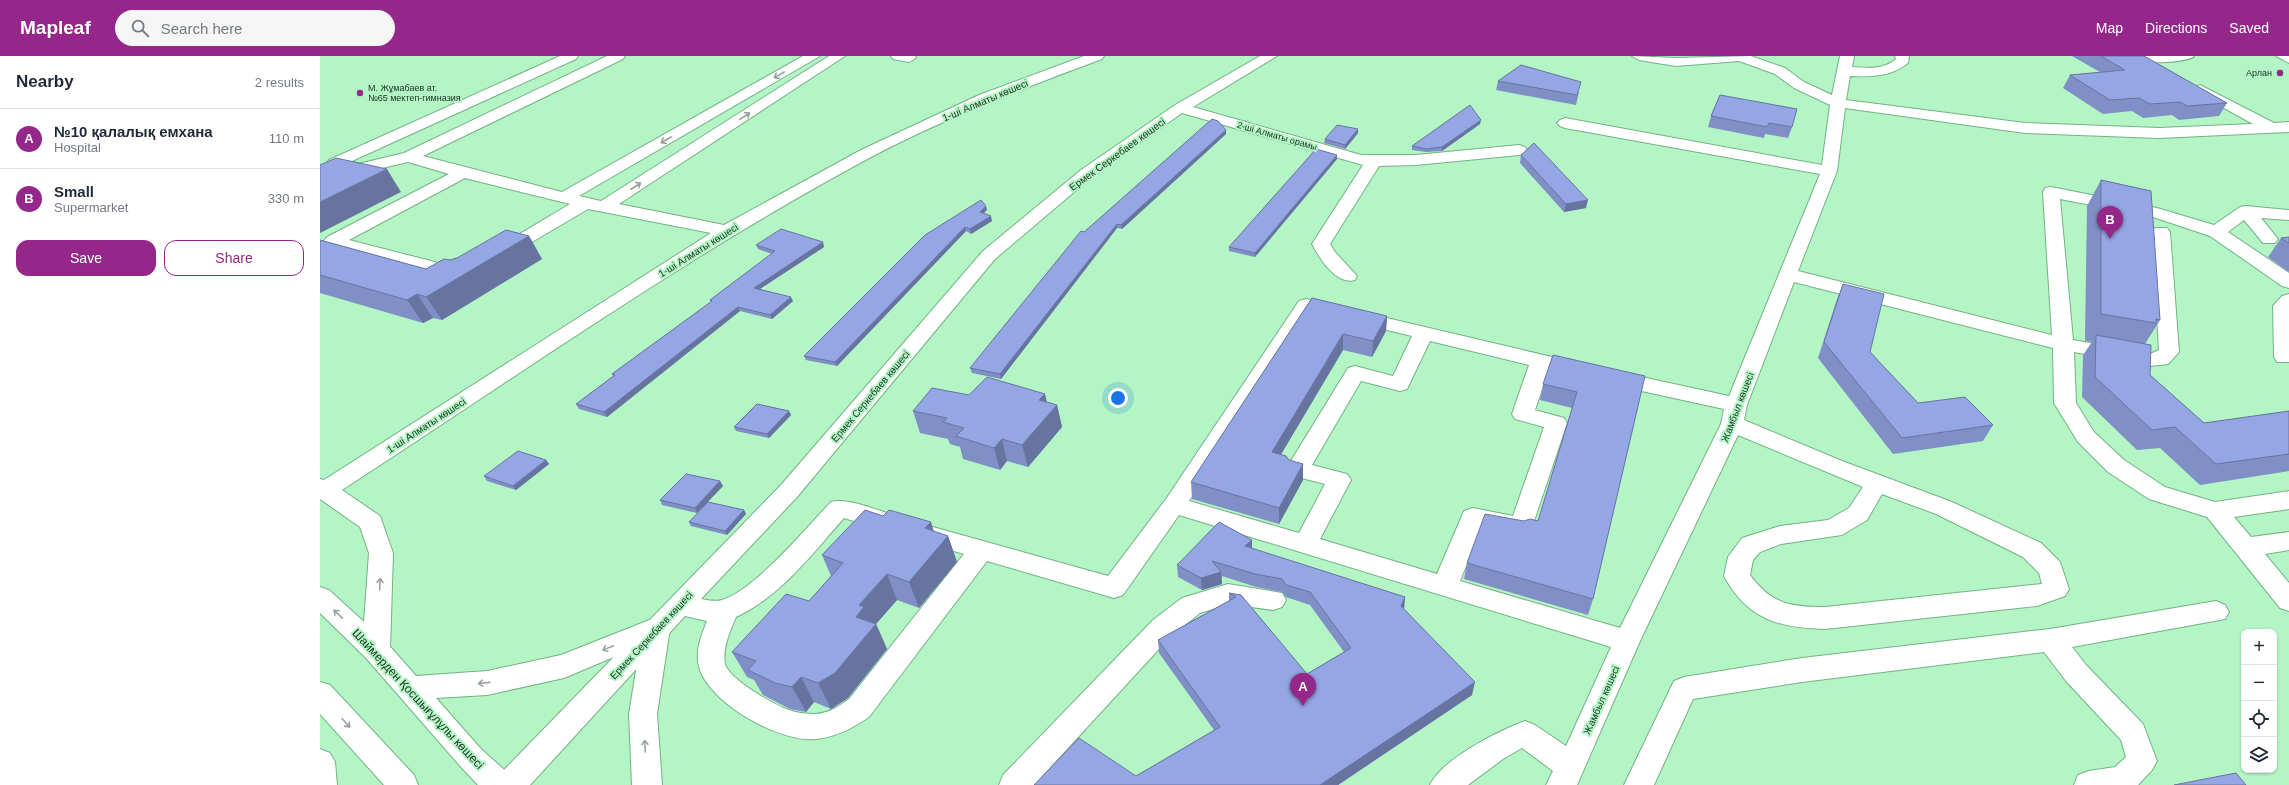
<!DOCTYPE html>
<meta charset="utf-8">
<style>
body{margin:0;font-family:Arial,sans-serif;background:#f6f6f7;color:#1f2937}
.controls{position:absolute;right:12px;bottom:12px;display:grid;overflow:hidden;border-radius:8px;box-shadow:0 1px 3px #0004}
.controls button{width:36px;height:36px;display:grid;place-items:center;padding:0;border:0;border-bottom:1px solid #e0e1e3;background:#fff;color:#1f2937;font:20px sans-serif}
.you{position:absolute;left:798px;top:342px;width:14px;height:14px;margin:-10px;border:3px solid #fff;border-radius:50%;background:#1a73e8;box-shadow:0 0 0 6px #1a73e833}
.badge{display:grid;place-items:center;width:26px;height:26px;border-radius:50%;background:#942789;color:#fff;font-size:13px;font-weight:700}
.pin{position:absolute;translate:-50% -33px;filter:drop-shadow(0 1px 2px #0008)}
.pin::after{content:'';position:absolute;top:21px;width:14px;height:12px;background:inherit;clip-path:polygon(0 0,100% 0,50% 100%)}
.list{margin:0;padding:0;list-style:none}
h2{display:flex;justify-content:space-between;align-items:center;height:52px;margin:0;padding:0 16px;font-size:17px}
h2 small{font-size:13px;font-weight:400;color:#747a83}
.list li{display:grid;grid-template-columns:26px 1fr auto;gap:12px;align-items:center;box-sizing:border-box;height:60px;padding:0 16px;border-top:1px solid #e0e1e3}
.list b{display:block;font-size:15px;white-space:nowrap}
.list p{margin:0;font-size:13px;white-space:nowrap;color:#747a83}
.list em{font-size:13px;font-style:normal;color:#747a83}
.actions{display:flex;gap:8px;padding:12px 16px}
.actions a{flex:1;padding:9px 0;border:1px solid #942789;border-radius:12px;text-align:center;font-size:14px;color:#942789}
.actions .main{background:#942789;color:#fff}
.icon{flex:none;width:22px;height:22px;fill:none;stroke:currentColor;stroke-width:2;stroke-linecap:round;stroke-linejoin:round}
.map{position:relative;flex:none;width:1969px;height:729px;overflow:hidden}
header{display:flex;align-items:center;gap:24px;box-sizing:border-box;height:56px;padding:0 20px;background:#942789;color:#fff}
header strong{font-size:19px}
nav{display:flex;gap:22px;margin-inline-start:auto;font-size:14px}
.search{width:280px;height:36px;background:#f6f6f7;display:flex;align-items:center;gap:10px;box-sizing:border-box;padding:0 14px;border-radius:22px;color:#747a83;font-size:15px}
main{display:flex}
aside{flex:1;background:#fff}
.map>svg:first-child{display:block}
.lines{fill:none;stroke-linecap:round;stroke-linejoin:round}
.minor-casing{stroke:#73b285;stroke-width:2}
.major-casing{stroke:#73b285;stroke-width:2}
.minor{fill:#fff;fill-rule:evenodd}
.major{fill:#fff;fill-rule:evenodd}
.wall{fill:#808fc5}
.shaded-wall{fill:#6874a0}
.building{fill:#95a6e5;stroke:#6874a0}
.oneway{stroke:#98a39b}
.poi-dot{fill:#942789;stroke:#b3f5c4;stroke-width:1.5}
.labels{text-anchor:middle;stroke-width:4;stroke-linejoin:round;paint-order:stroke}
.far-poi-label{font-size:9px;fill:#193321;stroke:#b3f5c4;text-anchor:end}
.far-street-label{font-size:9px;fill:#193321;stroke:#b3f5c4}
.street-label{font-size:10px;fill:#193321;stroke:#b3f5c4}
.near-street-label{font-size:12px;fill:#193321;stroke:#b3f5c4}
</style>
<header>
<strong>Mapleaf</strong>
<div class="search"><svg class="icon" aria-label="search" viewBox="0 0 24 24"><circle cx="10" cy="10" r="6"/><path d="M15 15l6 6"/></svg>Search here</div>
<nav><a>Map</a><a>Directions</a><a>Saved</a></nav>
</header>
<main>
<aside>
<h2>Nearby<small>2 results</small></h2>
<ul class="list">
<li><span class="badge">A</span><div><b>№10 қалалық емхана</b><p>Hospital</p></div><em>110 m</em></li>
<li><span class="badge">B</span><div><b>Small</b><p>Supermarket</p></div><em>330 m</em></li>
</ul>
<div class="actions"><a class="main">Save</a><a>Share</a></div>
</aside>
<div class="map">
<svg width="1969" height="729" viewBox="0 0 1969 729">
<rect width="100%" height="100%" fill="#b3f5c4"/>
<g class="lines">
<defs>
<path id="minor" d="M240 0H258L256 3 21 110H9L7 107 9 104Z
M287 0H305L303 3 103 100 242 136 483 0H500L259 140 281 145 509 0H525L299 148 404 169 541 94 659 39 764 0H784L782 3C704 32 625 62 551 101 368 199 196 321 22 434L60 460 73 497 70 594 66 602 56 605 46 602 42 594 49 497 40 471 0 443V423L4 424 391 177 268 153 190 199H178L175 195 178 191 250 148 145 122 29 184 146 214 148 218 146 222 139 224 7 189 4 185 7 181 129 118 88 106 45 116 0 136V125L34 109 84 97Z
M571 0H595L596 2 589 6 573 3Z
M940 0H957L873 51 1041 99H1096L1199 89 1205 91 1207 94 1205 97 1199 99 1096 109 1059 110 1010 188 1015 196 1037 220 1035 224C1016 229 1000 203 992 188L1043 109 862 57 773 120 675 203 477 441 381 543C387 544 396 546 402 544 435 534 486 472 511 446 527 441 560 455 578 461L581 467 578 473 569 476 524 462C492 498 460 541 416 561 410 575 402 593 405 608 410 624 454 649 469 654 477 657 487 658 496 658 509 657 518 651 529 643L644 498 593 483 590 477 593 471 602 468 788 520 846 443 979 245 986 243 1266 309 1269 314 1266 319 1259 321 1229 313 1215 354 1244 362 1247 367 1210 477 1201 480 1161 472 1140 525 1300 572 1401 368 1404 353 1294 329 1287 327 1283 322 1287 317 1294 315 1409 340 1500 118 1245 72 1240 70 1237 67 1240 64 1245 62 1502 109 1510 49 1474 32 1455 18 1419 5 1356 10 1319 4 1312 0 1356 2 1431 0 1465 12 1484 26 1512 39 1520 0H1534L1532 11C1548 12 1563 14 1576 3L1575 0H1589L1588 7C1571 21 1551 21 1530 20L1526 44 1705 67 1839 72 1933 68 1875 36 1873 33 1880 29 1954 67 1969 66V76L1839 82 1705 77 1525 52 1517 115 1478 215 1732 279 1723 136 1725 132 1731 131 1837 152 1894 169 1920 151 1926 150 1969 154V164L1941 162 1958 183 1955 187H1943L1924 164 1908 176 1969 217V232L1962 230 1890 180 1833 161 1740 143 1753 284 1830 298 1839 294 1832 176 1835 172H1847L1850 176 1859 296 1848 308 1830 310 1754 296 1756 347 1774 376 1804 404 1845 431 1895 446 1969 435V453L1914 461 1931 481 1969 476V494L1945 498 1969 527V555L1960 552 1887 461 1829 443 1788 416 1758 386 1734 347 1733 292 1474 226 1427 349 1424 364 1522 405 1632 446 1721 487 1740 506 1749 533 1745 540 1717 550 1505 573C1459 572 1427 563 1404 520L1408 501 1422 482 1460 470 1508 464 1529 452 1543 431 1418 379 1320 585 1257 729H1226L1233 715 1202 692 1183 703 1148 729H1110C1122 703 1178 675 1205 665L1215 669 1246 690 1291 591 859 459 803 539 794 542 667 505 549 661C533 672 516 681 496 683 460 687 383 645 378 606 376 592 382 578 387 565L365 560 210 729H175L179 719 461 429 663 195 761 114 855 49ZM991 256 1092 280 1073 320 1035 310 1028 312 966 413 970 419 1005 428 979 477 869 445ZM1110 285 1209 309 1192 358 1195 363 1224 371 1193 460 1153 452 1144 455 1117 518 1000 483 1031 424 1027 418 992 409 1041 325 1080 335 1087 333ZM1562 438 1616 458 1703 501 1719 517 1722 528 1505 551C1471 551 1451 548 1430 519L1433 504 1440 496 1461 488 1522 479 1547 464Z
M1821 0H1874C1869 6 1824 9 1819 3Z
M1956 0H1969V7Z
M1969 238V306H1957L1954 301 1953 250 1962 240Z
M908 528 962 537 966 544 962 551 953 554 908 548 880 557 851 580 714 729H679L683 719 833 564 862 542Z
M1896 545 1905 549 1909 556 1905 563 1752 591 1766 609 1823 668 1837 705 1832 714 1818 729H1754L1758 719 1769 715 1795 711 1806 701 1801 684 1746 625 1724 596 1482 626 1373 643 1334 729H1304L1354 625 1364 621 1482 602 1730 573Z"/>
<path id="major" d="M0 531 9 534 66 586 96 620 167 615 241 599 337 561 346 564 350 572 337 658 342 729H312L309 658 320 590 244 622 167 639 116 642 161 693 190 719 194 729H158L141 711 46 602 0 557Z
M0 626 10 629 94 719 98 729H64L0 658Z
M0 693 10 697 15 706 17 729H0Z"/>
</defs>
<use href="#minor" class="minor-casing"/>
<use href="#major" class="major-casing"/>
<use href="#minor" class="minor"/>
<use href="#major" class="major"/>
</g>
<path class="wall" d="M1752 0H1824L1907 47 1899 60 1859 64 1852 59 1823 62 1812 55 1783 58 1743 32 1750 19 1780 16Z
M1178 25 1259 36 1256 49 1176 34Z
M1400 39 1472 71 1468 82 1445 78 1444 82 1388 71 1391 60Z
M1160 68 1122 95 1106 96 1092 94V90Z
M1038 73V77L1025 93 1004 87 1005 83Z
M906 74V78L802 173 797 172 681 323 652 317 650 312 764 176Z
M1201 99 1266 152 1244 156 1200 107Z
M1017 103 935 201 909 195V191Z
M1781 124 1840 264 1825 288 1830 319 1884 367 1969 355V415L1880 429 1840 392 1817 394 1762 341 1763 299 1772 286 1765 285 1767 150Z
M667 154 663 157 672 165 651 178 646 175 517 310 486 304 484 300Z
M209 180 222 203 122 264 113 262 103 267 0 237V184L106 213 130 204Z
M1969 181V216L1948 201 1961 182Z
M436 189 504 191 440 233 473 245 452 263 420 255 287 361 259 353 256 348 293 320 292 318 391 246 390 244 452 198 438 193Z
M1523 228 1550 296 1598 347 1673 369 1663 385 1573 398 1498 302 1517 243Z
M992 242 1067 260 1066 275 1052 301 1023 294 961 398 969 404 983 408V424L959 468 872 443 871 426Z
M1325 320 1273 543 1268 559 1144 523 1147 507 1204 465H1218L1252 352 1220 344 1223 328Z
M725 338 727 346 737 349 742 371 708 411 687 405 680 414 643 403 640 391 630 388 628 383 600 377 593 355 649 339Z
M469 355 471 359 449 382 416 375 414 371Z
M226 404 229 408 196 434 167 425 164 420Z
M400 425 403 430 377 457 342 449 340 444Z
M424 454 426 458 407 479 371 470 369 466Z
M563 460 628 480 637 506 599 552 577 544 556 568 567 593 528 642 511 653 494 646 486 656 470 653 443 639 434 624 427 621 412 596 489 545 511 520 502 499Z
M932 484V493L1085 541 1084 553 1152 639 1018 729H714L816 720 894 674 839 597 838 584 909 545V537L921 539 987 618 1024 596 990 549 966 541 962 536 936 531 902 520V528L882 534 858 521 857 509Z"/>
<path class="shaded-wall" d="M1161 64 1160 68 1122 95V91Z
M1038 73V77L1025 93V89Z
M906 74V78L802 173 801 169Z
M1017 99V103L935 201V197Z
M67 113 81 136 0 177V146Z
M1268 144 1266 152 1244 156 1246 148Z
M666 150 667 154 661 160 660 156Z
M671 160 672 165 651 178 650 173Z
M797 168V172L681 323 680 318Z
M645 171 646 175 517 310 515 306Z
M209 180 222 203 122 264 106 241Z
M503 186 504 191 435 236 434 232Z
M97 238 113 262 103 267 87 244Z
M471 241 473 245 452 263 450 259Z
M418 251 420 255 287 361 284 356Z
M1067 260 1066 275 1052 301 1053 285Z
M1023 278V294L953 412 952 396Z
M725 338 729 358 737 349 742 371 708 411 702 389 719 344Z
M469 355 471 359 449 382 447 378Z
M682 383 687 405 680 414 674 392Z
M226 404 229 408 196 434 193 430Z
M983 408V424L959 468V452Z
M400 425 403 430 377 457 375 452Z
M424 454 426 458 407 479 405 475Z
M611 466 619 491 628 480 637 506 599 552 589 526 605 472Z
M932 484V496L925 490Z
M901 516 902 528 882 534 881 522Z
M567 518 577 544 556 568 567 593 528 642 511 653 498 627 536 561 539 549Z
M1085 541 1084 553 1081 550Z
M481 621 494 646 486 656 472 631Z
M1155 626 1152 639 1018 729H1000Z"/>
<path class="building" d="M1781 0H1824L1907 47 1867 50 1860 46 1830 48 1819 42 1790 44 1750 19 1805 14Z
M1201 9 1261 26 1257 39 1178 25Z
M1400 39 1477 53 1472 71 1449 67 1447 71 1391 60Z
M1150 49 1161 64 1122 91 1107 93 1092 90Z
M892 63 898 65 906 74 801 169 797 168 680 318 650 312 761 175 764 176Z
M1017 69 1038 73 1025 89 1005 83Z
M1214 87 1268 144 1246 148 1201 99Z
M996 93 1017 99 935 197 909 191Z
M16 102 67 113 0 146V109Z
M1781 124 1831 135 1840 264 1836 263V267L1781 258Z
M661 144 666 150 660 156 671 160 650 173 645 171 515 306 484 300 605 179Z
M461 173 503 186 434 232 471 241 450 259 418 251 284 356 256 348 295 319 292 318 392 245 390 244 455 195 436 189Z
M186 174 209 180 106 241 97 238 87 244 0 219V184L106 213 124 203 130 204 137 202Z
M1969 181V187L1961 182Z
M1523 228 1564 238 1550 296 1598 347 1645 341 1673 369 1582 382 1504 286Z
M992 242 1067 260 1053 285 1023 278 952 396 966 400 969 404 983 408 959 452 871 426Z
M1776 279 1831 289 1830 319 1884 367 1969 355V398L1896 408 1855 371 1832 374 1775 321Z
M1233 299 1325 320 1273 543 1147 507 1165 458 1204 465 1210 463 1218 465 1257 336 1223 328Z
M667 321 725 338 719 344 737 349 702 389 682 383 674 392 636 380 644 372 623 366 627 362 593 355 612 332 649 339Z
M437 348 469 355 447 378 414 371Z
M198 395 226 404 193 430 164 420Z
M366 418 400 425 375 452 340 444Z
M388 446 424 454 405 475 369 466Z
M545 454 563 460 569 454 611 466 605 472 628 480 589 526 567 518 539 549 544 551 536 561 556 568 515 617 498 627 481 621 472 631 455 627 428 614 436 605 412 596 466 538 489 545 523 507 502 499Z
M899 466 932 484 925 490 1085 541 1081 550 1155 626 1000 729H714L759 682 816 720 900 671 838 584 916 541 909 537 921 539 987 618 1031 592 990 536 966 529 962 523 935 518 892 505 901 516 881 522 857 509Z
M1916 717 1926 729H1854Z"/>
<defs><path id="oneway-shaft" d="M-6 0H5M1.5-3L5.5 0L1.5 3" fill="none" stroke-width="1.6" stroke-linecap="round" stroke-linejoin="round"/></defs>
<g class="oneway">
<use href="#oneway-shaft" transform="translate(459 19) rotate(150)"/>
<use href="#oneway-shaft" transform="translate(425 60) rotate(-33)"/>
<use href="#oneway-shaft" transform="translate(346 84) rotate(150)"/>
<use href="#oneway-shaft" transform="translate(316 130) rotate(-33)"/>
<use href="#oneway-shaft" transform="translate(60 528) rotate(-87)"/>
<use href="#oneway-shaft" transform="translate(18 558) rotate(-136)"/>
<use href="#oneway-shaft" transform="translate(288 592) rotate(158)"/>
<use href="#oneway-shaft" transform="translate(164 627) rotate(174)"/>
<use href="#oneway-shaft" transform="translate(26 667) rotate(48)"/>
<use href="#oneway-shaft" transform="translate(325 690) rotate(-93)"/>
</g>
<g class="poi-dot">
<circle cx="1960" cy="17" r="4"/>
<circle cx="40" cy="37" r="4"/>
</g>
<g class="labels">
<g class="far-poi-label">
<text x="1952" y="20">Арлан</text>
<text x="48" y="35" text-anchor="start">М. Жұмабаев ат.<tspan x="48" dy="10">№65 мектеп-гимназия</tspan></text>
</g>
<g class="far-street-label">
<text transform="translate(957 80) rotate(16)" y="3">2-ші Алматы орамы</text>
</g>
<g class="street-label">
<text transform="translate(665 44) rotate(-23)" y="4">1-ші Алматы көшесі</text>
<text transform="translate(797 98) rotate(-36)" y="4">Ермек Серкебаев көшесі</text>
<text transform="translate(378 194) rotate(-32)" y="4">1-ші Алматы көшесі</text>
<text transform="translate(550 340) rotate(-50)" y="4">Ермек Серкебаев көшесі</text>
<text transform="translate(1417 351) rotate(-69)" y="4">Жамбыл көшесі</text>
<text transform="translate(106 369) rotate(-33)" y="4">1-ші Алматы көшесі</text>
<text transform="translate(331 579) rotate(-47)" y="4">Ермек Серкебаев көшесі</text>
<text transform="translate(1281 644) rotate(-66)" y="4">Жамбыл көшесі</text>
</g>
<g class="near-street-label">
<text transform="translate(98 643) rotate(47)" y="4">Шаймерден Қосшығұлұлы көшесі</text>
</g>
</g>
</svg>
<div class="controls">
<button>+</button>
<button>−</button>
<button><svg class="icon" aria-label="locate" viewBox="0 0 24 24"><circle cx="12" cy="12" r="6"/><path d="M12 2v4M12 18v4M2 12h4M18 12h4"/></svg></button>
<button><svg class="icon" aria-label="layers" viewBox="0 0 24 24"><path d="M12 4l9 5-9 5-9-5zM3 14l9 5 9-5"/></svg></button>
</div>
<div class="you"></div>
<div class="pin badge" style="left:983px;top:650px">A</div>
<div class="pin badge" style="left:1790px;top:183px">B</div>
</div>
</main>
